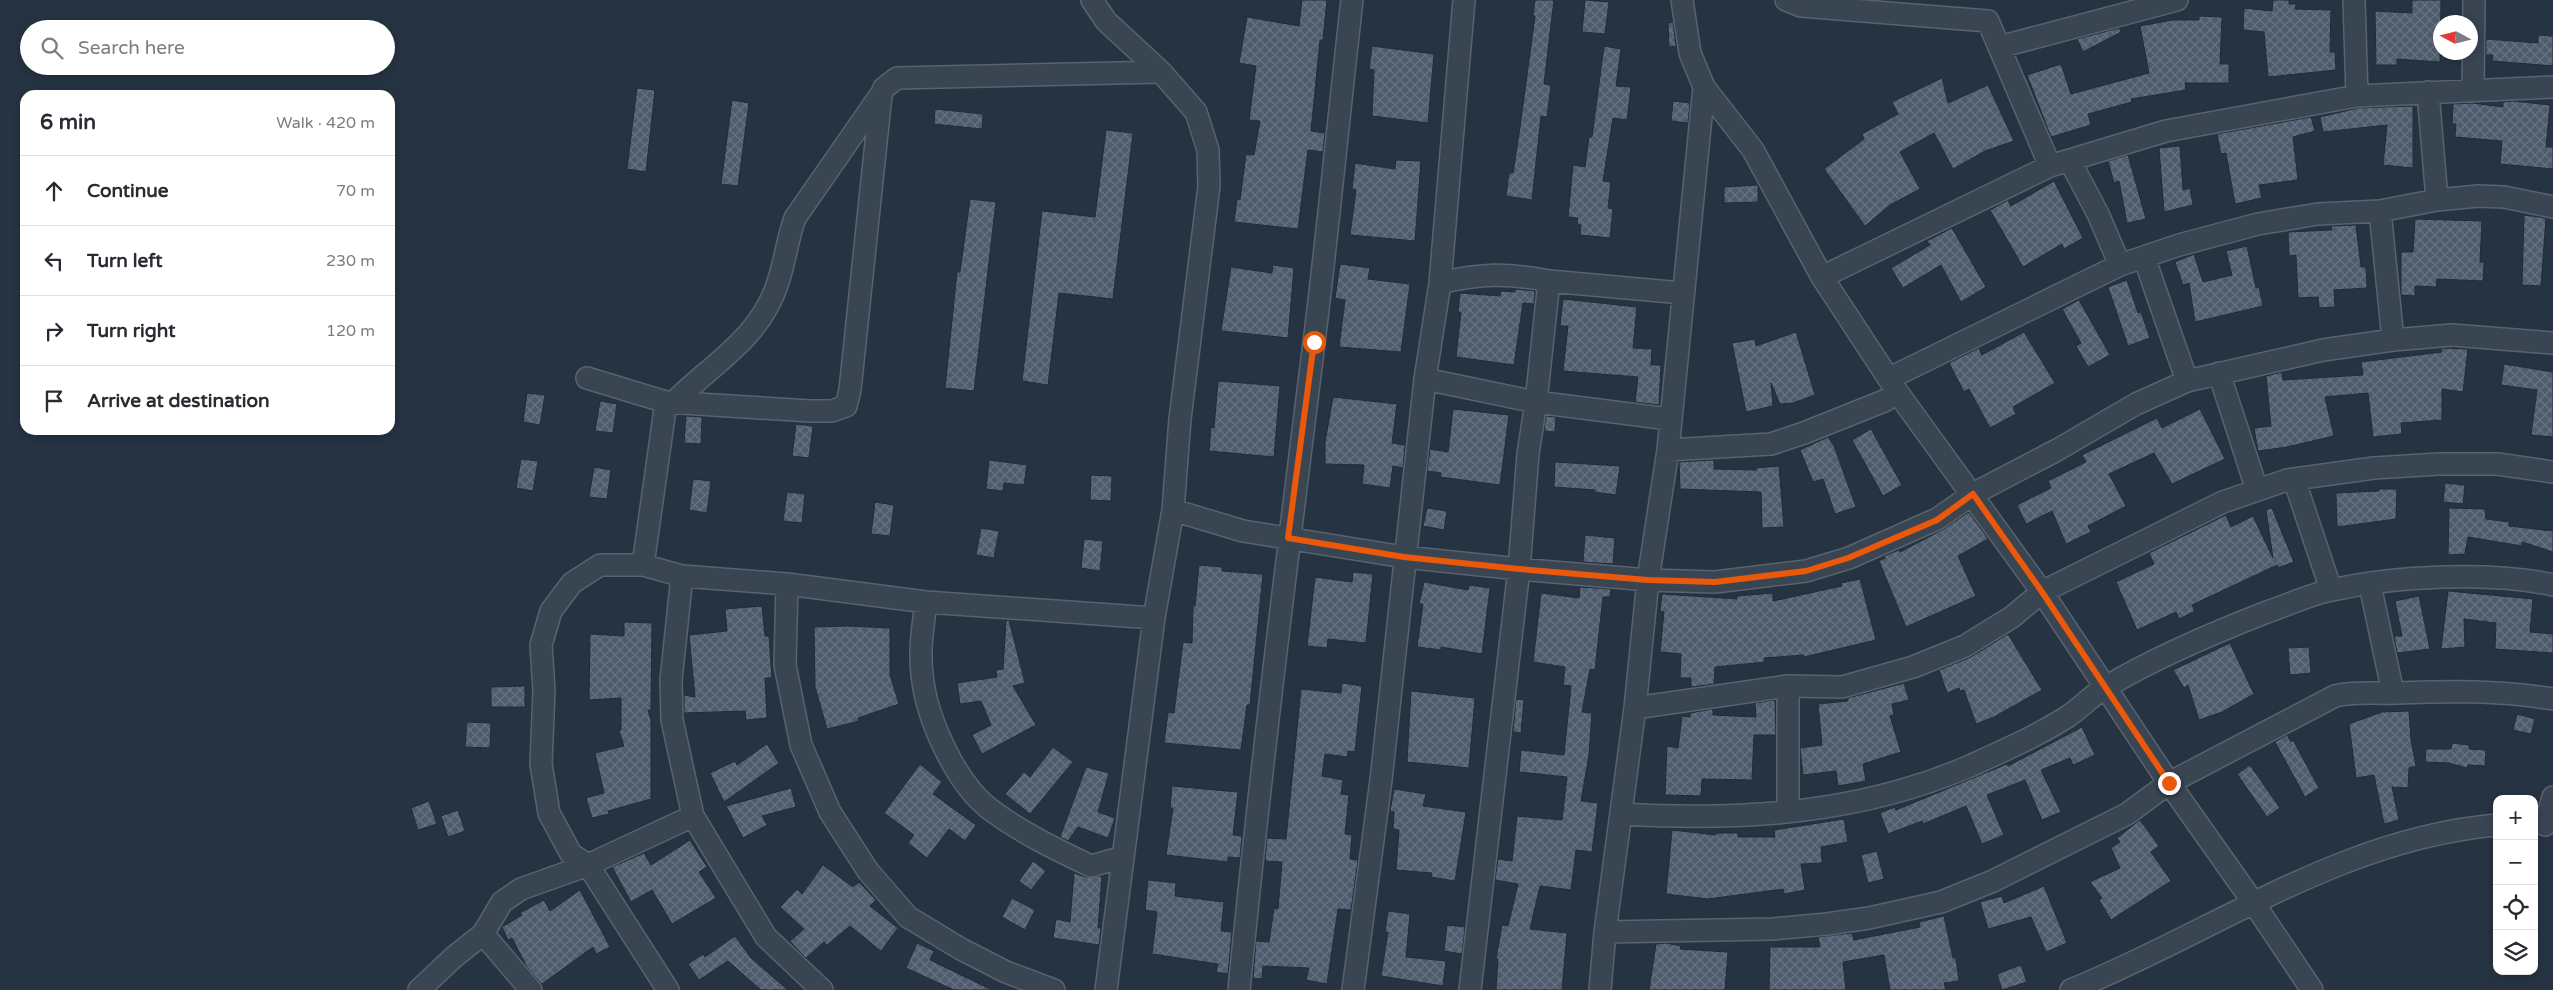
<!DOCTYPE html>
<meta charset="utf-8">
<style>
body{margin:0;font-family:"Varela Round",sans-serif;background:#f2f2f3;color:#2b2b33}
.controls{position:absolute;right:15px;bottom:15px;display:grid;overflow:hidden;border-radius:10px;box-shadow:0 2px 8px #0003}
.controls button{width:45px;height:45px;display:grid;place-items:center;padding:0;border:0;border-bottom:1px solid #e1e1e2;background:#fff;color:#2b2b33;font:25px sans-serif}
.compass{position:absolute;left:2433px;top:15px;width:45px;height:45px;border-radius:50%;background:#fff;box-shadow:0 2px 8px #0003;rotate:277deg}
.stop{position:absolute;width:15px;height:15px;margin:-11px;border:4px solid #ea580c;border-radius:50%;background:#fff}
.stop.end{background:#ea580c;border-color:#fff;box-shadow:0 1px 5px #0008}
.list{margin:0;padding:0;list-style:none}
h2{display:flex;justify-content:space-between;align-items:center;height:65px;margin:0;padding:0 20px;font-size:21px}
h2 small{font-size:16px;font-weight:400;color:#7c7c81}
.list li{display:grid;grid-template-columns:32px 1fr auto;gap:15px;align-items:center;box-sizing:border-box;height:70px;padding:0 20px;border-top:1px solid #e1e1e2}
.list b{display:block;font-size:19px;white-space:nowrap}
.list em{font-size:16px;font-style:normal;color:#7c7c81}
.icon{flex:none;width:28px;height:28px;fill:none;stroke:currentColor;stroke-width:2;stroke-linecap:round;stroke-linejoin:round}
.map{position:relative;flex:none;width:2553px;height:990px;overflow:hidden}
.search{position:absolute;background:#fff;box-shadow:0 2px 8px #0003;left:20px;top:20px;width:375px;height:55px;display:flex;align-items:center;gap:12px;box-sizing:border-box;padding:0 18px;border-radius:28px;color:#7c7c81;font-size:19px}
.panel{position:absolute;background:#fff;box-shadow:0 2px 8px #0003;left:20px;top:90px;width:375px;height:345px;border-radius:15px}
.map>svg:first-child{display:block}
.building{fill:url(#building-cross-hatch);stroke:#212c39}
.lines{fill:none;stroke-linecap:round;stroke-linejoin:round}
.minor-casing{stroke:#58636f;stroke-width:24}
.minor{stroke:#3a4552;stroke-width:21}
.route{stroke:#ea580c;stroke-width:6}
</style>
<div class="map">
<svg width="2553" height="990" viewBox="0 0 2553 990">
<defs>
<pattern id="building-cross-hatch" width="8" height="8" patternUnits="userSpaceOnUse" patternTransform="scale(1.25)"><rect width="8" height="8" fill="#4f5c6d"/><path d="M0 0l8 8M0 8l8-8" fill="none" stroke="#667281"/></pattern>
</defs>
<rect width="100%" height="100%" fill="#263342"/>
<path class="building" d="M1302 0H1327L1323 40H1320L1311 131 1325 133 1323 152 1308 150 1298 229 1234 222 1237 199 1240 200 1246 154 1254 155 1260 121 1249 120 1256 66 1239 63 1247 17 1299 26Z
M1535 0H1554L1544 84 1551 85 1547 117 1541 116 1532 200 1506 196 1509 173H1513L1520 127 1535 16 1533 15Z
M1585 0 1609 2 1605 34 1582 32Z
M2273 0H2289V4H2296L2295 9 2331 10 2330 52H2335L2336 70 2268 77 2264 32 2243 30 2244 8 2272 11Z
M2412 0H2441L2440 62 2397 59V65H2376L2375 11 2412 13Z
M2199 16 2222 17 2220 64H2229V83H2185L2186 90 2131 99 2132 102 2088 114 2091 125 2051 137 2027 75 2061 64 2071 94 2149 73 2140 26 2173 20H2199Z
M1673 22 1676 46 1669 47 1668 23Z
M2119 28 2121 32 2083 52 2077 39Z
M2538 35 2553 36V66L2492 61 2493 55H2486V39L2538 43Z
M1372 46 1434 54 1428 123 1372 116 1374 70 1369 69Z
M1604 46 1621 49 1616 86 1631 87 1627 120 1613 118 1603 181 1611 182 1608 208 1613 209 1610 238 1580 235 1581 225 1577 224 1578 218 1568 217 1573 165 1585 167 1589 137H1592Z
M1942 78 1948 103 1988 85 2014 141 1985 151 1953 169 1934 133 1900 152 1920 189 1890 205 1865 226 1824 169 1864 139 1862 134 1898 114 1892 102Z
M637 88 655 90 646 172 627 169Z
M732 100 749 103 738 186 721 184Z
M1673 101 1690 103 1688 123 1671 121Z
M2513 101 2550 105 2546 147H2553V169L2500 164 2502 141 2455 137 2456 124H2452L2453 104 2472 103 2503 107V102Z
M2413 106V168L2383 165 2387 125 2323 132 2320 117 2358 108Z
M935 109 983 114 982 129 934 124Z
M2311 117 2315 131 2293 137 2298 180 2259 185 2262 198 2235 204 2226 153 2221 154 2217 134Z
M1106 130 1133 133 1113 299 1059 293 1048 385 1022 381 1042 211 1095 217Z
M2180 146 2183 190 2190 188 2193 205 2164 212 2159 148Z
M2128 155 2146 219 2127 223 2119 181 2114 183 2108 161Z
M1396 160 1421 161 1415 241 1350 235 1356 190 1352 189 1355 163 1395 169Z
M2054 181 2083 238 2064 249 2062 244 2023 267 1990 210 2008 200 2011 206Z
M1758 185V202L1724 203V187Z
M970 199 996 202 974 391 945 388 957 272H960Z
M2524 215 2546 218 2541 286 2522 285Z
M2415 219 2482 221 2480 262H2484L2483 281 2437 279 2436 287 2415 286V296L2401 295V252H2413Z
M2356 225 2361 267H2366L2367 288 2334 290 2335 307 2319 308 2318 297 2298 298 2296 255 2289 256 2288 232 2332 230 2331 226Z
M1952 228 1986 287 1961 302 1941 265 1903 288 1891 268 1930 245 1927 241Z
M2247 246 2256 288 2259 287 2263 306 2195 322 2189 283 2183 285 2175 262 2194 254 2203 282 2232 275 2226 251Z
M1340 264 1370 268 1368 279 1410 284 1401 352 1339 347 1345 300 1335 298Z
M1273 265 1294 268 1288 338 1221 331 1231 267 1272 273Z
M2127 280 2138 313 2141 312 2150 338 2128 346 2108 287Z
M1515 289 1535 291 1534 304 1523 303 1514 365 1456 357 1461 312H1458L1460 293 1500 296 1501 291 1515 292Z
M1563 299 1637 307 1633 348 1652 349 1651 365H1661L1659 405 1635 402 1638 377 1563 371 1568 326H1560Z
M2079 300 2110 355 2088 367 2076 346 2081 343 2062 309Z
M1796 332 1815 395 1793 403 1780 404 1771 383 1773 406 1746 412 1732 343 1755 339 1756 346Z
M2024 332 2055 383 2013 407 2016 414 1990 428 1969 389 1964 392 1949 363 1979 348 1982 355Z
M2441 348 2468 349 2463 392 2442 389V420L2401 423 2402 434 2373 437 2368 393 2325 397 2334 436 2287 447 2258 451 2254 428 2271 426 2266 376 2282 372 2283 380 2363 375 2361 362 2442 352Z
M2504 364 2553 372V437L2531 435 2537 390 2501 385Z
M1218 381 1280 386 1274 457 1209 451 1211 427 1214 428Z
M527 393 545 395 540 425 523 422Z
M1333 397 1397 404 1392 443 1405 445 1403 468 1393 466 1390 488 1362 484 1364 465 1325 464V442Z
M600 401 617 404 613 433 595 431Z
M1453 409 1509 415 1500 485 1440 477 1441 473 1427 471 1430 449 1448 452Z
M2200 409 2225 459 2172 484 2154 453 2109 474 2126 506 2088 526 2091 532 2066 544 2052 511 2026 524 2017 505 2051 488 2048 481 2086 462 2082 455 2157 418 2162 428Z
M686 416 702 417 701 444 684 443Z
M1546 416 1556 417 1555 432 1544 431Z
M796 424 813 426 809 458 792 456Z
M1871 429 1902 485 1883 496 1852 440Z
M1828 437 1834 446 1856 507 1835 514 1823 479 1813 482 1800 450Z
M521 459 538 461 533 491 516 488Z
M989 460 1027 465 1024 485 1004 483 1003 491 986 489Z
M1714 460V469L1756 470V468L1779 466 1784 527 1762 528 1761 492 1680 489 1679 462Z
M1555 462 1620 466 1616 495 1594 492 1595 490 1554 487Z
M594 467 611 470 607 499 589 497Z
M1091 475 1112 476 1111 501 1090 500Z
M693 479 711 481 707 513 689 510Z
M2445 483 2465 485 2463 504 2443 502Z
M2379 489H2397L2396 519 2337 527 2336 493 2379 491Z
M787 492 805 494 802 523 783 521Z
M875 502 894 505 890 536 871 534Z
M1427 508 1447 511 1444 530 1423 526Z
M2272 508 2294 562 2278 568 2277 565 2192 605 2195 611 2179 619 2176 612 2137 630 2116 582 2154 564 2149 553 2226 515 2231 527 2253 516 2273 558 2266 510Z
M2449 508 2485 509 2486 519 2509 522V526L2553 531V552L2522 542V546L2468 537 2465 554 2448 555Z
M1969 512 1988 539 1958 556 1976 596 1906 627 1879 561 1885 558 1884 556 1899 550 1900 552 1942 530Z
M981 528 999 531 994 558 976 555Z
M1585 535 1615 538 1613 564 1583 562Z
M1084 539 1103 541 1100 571 1081 568Z
M1199 565 1222 567V571L1263 574 1250 705H1247L1241 750 1164 743 1168 712 1174 713 1183 642 1192 643 1193 606H1195Z
M1353 572 1373 574 1366 643 1328 639 1327 648 1307 646 1315 577 1352 582Z
M1860 579 1876 640 1804 657V655L1764 658 1765 662 1715 667 1714 684 1691 687V678H1680L1681 654 1660 652 1664 612 1660 611 1662 594 1737 599V596L1773 593V601L1842 586 1841 583Z
M1424 582 1468 590 1469 585 1490 588 1482 654 1441 647V650L1417 647 1423 604H1419Z
M1580 587 1611 589 1610 597H1603L1595 670 1590 669 1582 712 1592 713 1589 755 1581 801 1598 803 1592 852 1576 850 1571 890 1540 886 1530 929 1567 933 1562 990H1496L1498 959H1496L1502 925 1508 926 1518 884 1495 880 1498 859 1512 861 1517 816 1562 820 1567 777 1519 772 1521 750 1564 755 1571 686 1563 685 1565 667 1533 662 1541 593 1579 598Z
M2448 591 2533 599 2530 632 2553 634V653L2495 649 2496 623 2464 619 2465 647 2441 649Z
M2419 596 2430 649 2397 653 2394 636H2402L2395 601Z
M762 606 765 636H769L772 678H765L767 718 746 720 745 711 684 713V695L695 697 689 635 727 631 725 609Z
M1009 620 1025 683 1013 686 1036 725 982 754 972 735 991 725 981 701 960 704 957 683 997 677 996 670 1003 669 1006 621Z
M624 622 652 623 651 710H648L651 720V799L608 811 609 814 592 818 586 798 604 793 595 753 624 746 619 731 621 730V698L589 700 590 634 624 636Z
M848 626 890 628V675L899 704 858 718 859 721 827 729 815 687 814 627Z
M2008 634 2042 690 1994 717 1976 724 1964 690 1960 691 1959 688 1947 693 1939 670 1971 657Z
M2230 643 2254 694 2222 712 2199 720 2188 685 2184 688 2173 670Z
M2309 647 2311 673 2290 675 2288 648Z
M1342 683 1362 686 1355 752 1348 751 1347 757 1325 754 1322 776 1343 780 1341 794 1349 795 1345 834 1352 835 1350 859 1358 860 1351 910 1338 909 1327 984 1306 980 1309 968 1263 966 1262 979 1253 978 1256 941 1269 942 1274 908 1278 909 1282 862 1265 861 1267 838 1286 839 1301 689 1341 693Z
M1904 683 1909 700 1892 704 1894 715 1890 716 1901 752 1863 764 1866 781 1838 786 1836 771 1803 775 1800 748 1822 745 1818 704 1848 701V698Z
M525 686V707H491V687Z
M1411 691 1475 698 1469 768 1407 762Z
M1516 699 1524 700 1521 733 1513 732Z
M1775 700 1776 735H1754L1752 780 1702 779 1701 796 1665 795 1667 746 1678 748 1682 716 1690 717V713L1713 709V715L1756 717 1755 703Z
M2409 711 2411 740 2416 766 2409 768 2408 788 2392 787 2399 820 2384 824 2374 775 2356 778 2349 724 2382 712Z
M2517 714 2535 719 2531 734 2513 730Z
M467 722 491 723 490 748 465 747Z
M2082 727 2095 755 2073 765 2070 758 2041 770 2061 812 2042 820 2025 780 1987 795 2004 835 1982 844 1966 806 1923 824 1922 821 1888 834 1880 813 1895 807 1896 810 2007 764 2008 766Z
M2287 735 2291 742 2293 740 2319 788 2305 797 2275 742Z
M2452 743 2469 745V749L2486 750 2485 766 2468 765 2467 768 2449 763 2425 762 2426 749H2451Z
M767 744 779 763 724 802 710 773 735 761 737 765Z
M1053 747 1073 762 1030 814 1005 794 1024 772 1030 777Z
M920 764 942 782 933 794 976 825 965 841 949 829 927 858 908 843 914 835 884 813Z
M2250 765 2280 808 2267 817 2237 774Z
M1086 767 1109 773 1098 812 1115 818 1108 838 1078 827 1068 841 1060 837Z
M1172 786 1238 792 1233 835 1242 836 1240 858 1228 857V862L1166 855 1173 808H1170Z
M791 788 796 807 762 816 767 825 743 838 726 806Z
M1394 789 1426 794 1423 806 1466 812 1455 881 1431 877 1432 873 1396 870 1399 830 1393 829 1394 812 1390 811Z
M429 801 437 824 418 830 411 808Z
M458 810 465 831 448 837 441 816Z
M1844 819 1848 842 1821 847 1822 863 1801 864 1805 890 1784 894 1783 889 1708 899 1666 894 1672 830 1716 835V833H1738V837H1775L1774 830Z
M2140 820 2159 846 2151 852 2171 881 2111 920 2099 900 2102 898 2090 882 2120 868 2111 848 2120 842 2117 838Z
M690 840 707 867 699 872 716 898 672 924 652 890 631 902 612 867 644 853 651 865Z
M1877 851 1884 879 1868 883 1861 855Z
M1033 861 1046 871 1031 890 1019 881Z
M823 865 853 887 859 882 876 900 870 906 898 928 881 951 850 926 827 945 824 942 806 958 790 941 804 929 780 907 797 889 802 894Z
M1074 873 1086 877 1102 876 1098 928H1101L1099 945 1053 938 1056 919 1070 922Z
M1148 880 1176 883 1175 896 1224 902 1221 931 1232 932 1228 974 1216 972 1218 964 1152 954 1157 912 1145 910Z
M2044 886 2067 943 2046 952 2031 917 1988 929 1980 902 2002 896 2004 903Z
M580 890 610 947 596 954 593 947 542 984 527 967 512 938 508 940 502 927 522 915 520 913 544 900 550 911Z
M1012 898 1035 910 1025 930 1002 917Z
M1388 911 1410 914 1406 957 1446 961 1443 986 1381 976 1388 932H1385Z
M1944 916 1953 958H1956L1959 981 1944 983 1946 990H1890L1884 955 1843 962 1846 990H1769L1770 947H1820L1818 937 1852 933 1854 940 1920 927 1919 922Z
M1447 925 1465 927 1462 954 1444 951Z
M735 936 751 958 788 990H761L728 961 699 980 688 964 703 954 705 957Z
M917 943 934 951 930 960 992 990H954L906 968Z
M1666 943 1681 946 1680 949 1728 952 1725 990H1649L1656 944Z
M2021 965 2027 982 2002 990 1997 974Z"/>
<g class="lines">
<defs>
<path id="minor" d="M1092 0 1106 21 1161 72 1196 112 1208 150 1209 186 1180 419 1173 510 1154 618 1106 990
M1682 0 1690 53 1704 87 1753 150 1822 277 1898 393 2042 592 2169 783 2253 902 2312 990
M1786 0 1801 6 1988 21 2050 166
M2354 0 2357 96
M1999 47 2177 0
M2473 91 2474 0
M2428 92 2437 200
M2070 161 2098 214 2120 265
M2380 211 2393 340
M2144 257 2187 381
M1822 277 2050 166 2166 131 2357 96 2553 87
M1440 283C1481 273 1508 273 1549 281
M2219 373 2257 490
M587 378 666 402
M1890 378 2120 265 2179 245 2258 224 2318 214 2380 211 2437 200 2478 196 2504 197 2553 207
M1425 379 1536 402 1669 419
M674 402C712 364 759 339 777 285 785 263 787 240 795 218L879 97
M1668 450 1771 444 1804 433 1884 401 1898 393
M2294 479 2331 590
M1173 510 1243 531 1404 557 1519 569 1648 580 1715 582 1806 571 1849 558 1937 519 1973 494 2057 450 2136 404 2187 381 2323 350 2393 340 2452 335 2553 343
M643 565 666 402 810 411H832L846 406 850 390 881 95 884 88 897 78 1161 72
M787 584 682 576 671 680 672 720 693 816 766 937 822 990
M2370 585 2393 693
M926 602C923 626 919 650 922 674 926 718 956 784 991 810 1022 833 1057 850 1091 866L1123 857
M1788 686V812
M1635 708 1788 686 1842 687 1913 667 1965 646 2012 617 2042 592 2223 502 2287 480 2374 468 2439 464H2497L2553 472
M1622 814C1743 821 1858 814 1970 766 2003 751 2037 736 2067 717 2081 708 2092 695 2106 687 2156 657 2213 633 2267 612 2288 605 2311 594 2332 590 2395 576 2491 571 2553 585
M2545 825 2553 797
M588 865 571 854 549 813 541 764 544 691 541 645 551 611 572 583 600 565H643L682 576
M1605 932 1773 929 1827 924 1869 918 1941 902 1993 881 2127 814 2169 783 2335 696C2355 691 2375 694 2396 693 2452 691 2497 690 2553 699
M419 990 454 957 483 934
M531 990 483 934 502 902 521 889 588 865
M668 990 588 865 693 816
M1054 990 1006 972 961 949 908 917 868 871 830 812 801 745 785 665 787 584 926 602 1154 618
M1239 990C1260 774 1287 559 1314 343 1328 229 1339 114 1352 0
M1353 990 1381 780 1425 379 1440 283 1464 0
M1470 990 1519 569 1528 454 1536 402 1549 281 1682 293
M1600 990 1605 932 1635 708 1648 580 1668 450 1704 87
M2071 990C2212 933 2341 838 2497 825"/>
</defs>
<use href="#minor" class="minor-casing"/>
<use href="#minor" class="minor"/>
</g>
<g class="lines">
<path class="route" d="M1314 342 1288 538 1404 557 1519 569 1648 580 1715 582 1806 571 1848 558 1937 520 1973 494 2042 592 2169 783"/>
</g>
</svg>
<div class="controls">
<button>+</button>
<button>−</button>
<button><svg class="icon" aria-label="locate" viewBox="0 0 24 24"><circle cx="12" cy="12" r="6"/><path d="M12 2v4M12 18v4M2 12h4M18 12h4"/></svg></button>
<button><svg class="icon" aria-label="layers" viewBox="0 0 24 24"><path d="M12 4l9 5-9 5-9-5zM3 14l9 5 9-5"/></svg></button>
</div>
<svg class="compass" viewBox="-18 -18 36 36"><path d="M0-13l5 13h-10z" fill="#e53935"/><path d="M0 13l5-13h-10z" fill="#7c7c81"/></svg>
<div class="stop" style="left:1314px;top:342px"></div>
<div class="stop end" style="left:2169px;top:783px"></div>
<div class="search"><svg class="icon" aria-label="search" viewBox="0 0 24 24"><circle cx="10" cy="10" r="6"/><path d="M15 15l6 6"/></svg>Search here</div>
<section class="panel">
<h2>6 min<small>Walk · 420 m</small></h2>
<ul class="list">
<li><svg class="icon" aria-label="ahead" viewBox="0 0 24 24"><path d="M12 20V5M6 11l6-6 6 6"/></svg><div><b>Continue</b></div><em>70 m</em></li>
<li><svg class="icon" aria-label="left" viewBox="0 0 24 24"><path d="M17 20v-9H6M10 6l-5 5 5 5"/></svg><div><b>Turn left</b></div><em>230 m</em></li>
<li><svg class="icon" aria-label="right" viewBox="0 0 24 24"><path d="M7 20v-9h11M14 6l5 5-5 5"/></svg><div><b>Turn right</b></div><em>120 m</em></li>
<li><svg class="icon" aria-label="arrive" viewBox="0 0 24 24"><path d="M6 21V4h12l-3 4 3 4H6"/></svg><div><b>Arrive at destination</b></div></li>
</ul>
</section>
</div>
